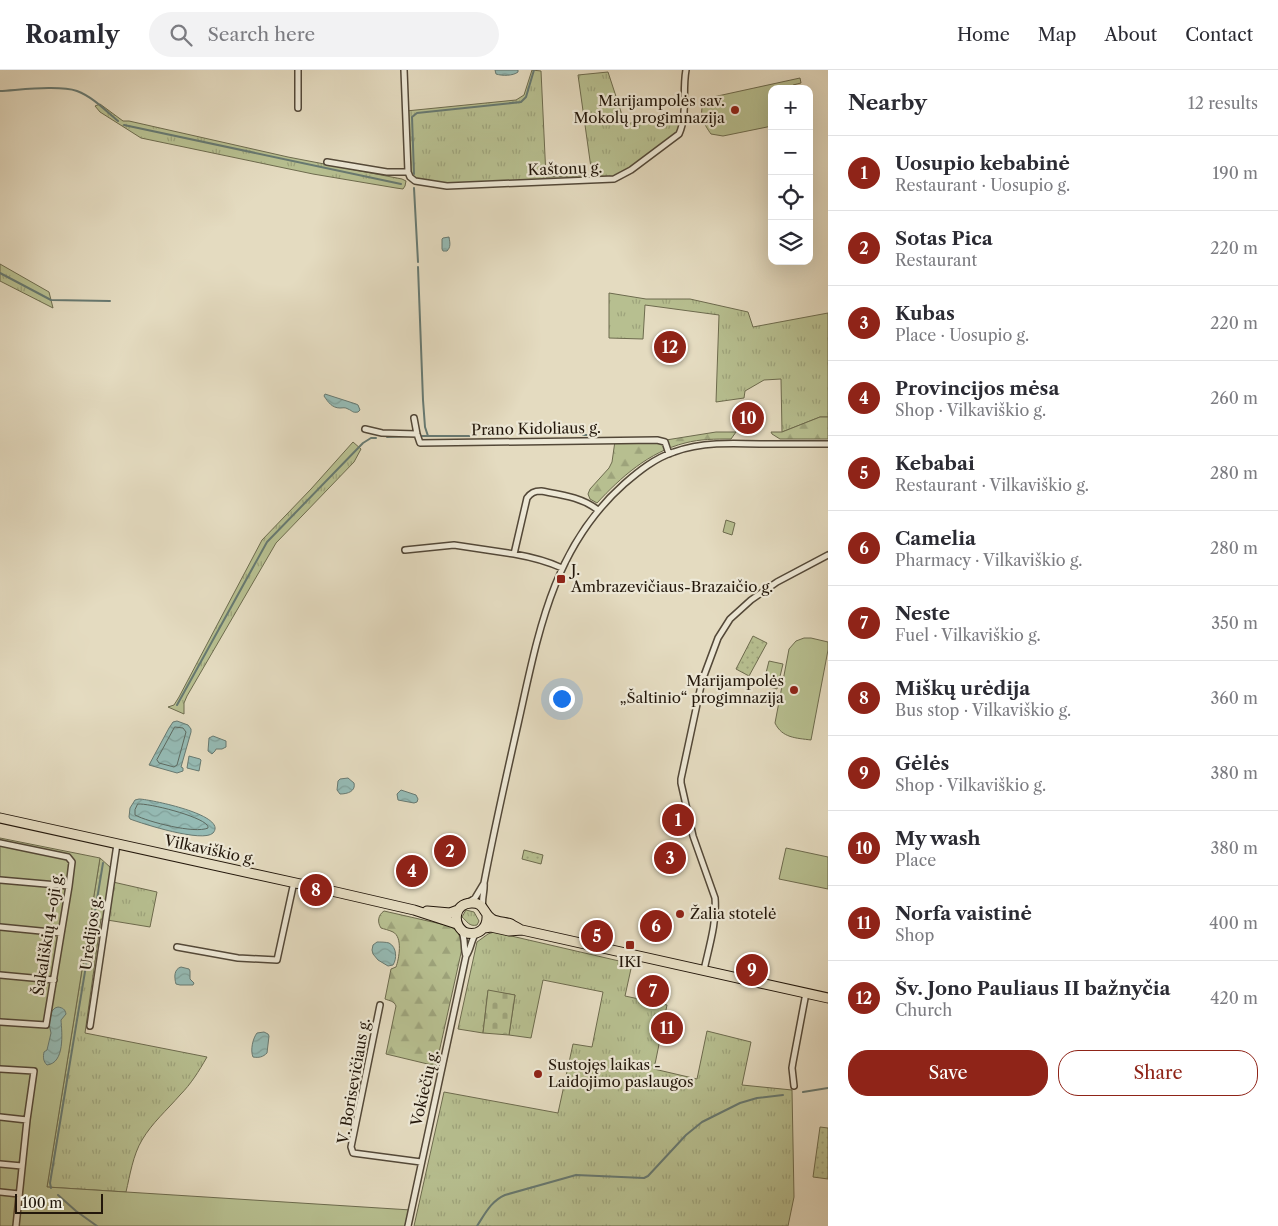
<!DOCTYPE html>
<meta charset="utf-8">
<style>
body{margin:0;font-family:"Libre Caslon Text",serif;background:#f2f2f3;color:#2b2b33}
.controls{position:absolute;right:15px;top:15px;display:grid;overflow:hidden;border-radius:10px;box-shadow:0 5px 20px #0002}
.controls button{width:45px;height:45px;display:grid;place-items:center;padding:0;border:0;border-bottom:1px solid #e1e1e2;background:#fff;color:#2b2b33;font:25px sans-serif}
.scale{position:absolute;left:15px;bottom:12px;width:88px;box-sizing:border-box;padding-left:5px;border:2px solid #23170b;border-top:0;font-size:14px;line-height:18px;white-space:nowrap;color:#23170b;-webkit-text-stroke:4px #ede8d6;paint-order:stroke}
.you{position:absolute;left:561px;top:628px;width:18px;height:18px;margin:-12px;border:4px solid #fff;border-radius:50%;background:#1a73e8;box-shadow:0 0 0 8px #1a73e833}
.badge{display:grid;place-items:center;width:32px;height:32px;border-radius:50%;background:#8f2418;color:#fff;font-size:16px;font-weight:700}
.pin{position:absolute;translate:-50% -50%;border:2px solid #fff;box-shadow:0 1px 5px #0006}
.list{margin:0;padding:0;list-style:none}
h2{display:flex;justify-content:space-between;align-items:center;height:65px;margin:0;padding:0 20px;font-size:21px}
h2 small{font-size:16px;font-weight:400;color:#7c7c81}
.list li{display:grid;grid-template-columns:32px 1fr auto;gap:15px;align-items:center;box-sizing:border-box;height:75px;padding:0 20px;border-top:1px solid #e1e1e2}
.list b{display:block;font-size:19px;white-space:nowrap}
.list p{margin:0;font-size:16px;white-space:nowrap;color:#7c7c81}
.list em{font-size:16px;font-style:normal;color:#7c7c81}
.actions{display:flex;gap:10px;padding:15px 20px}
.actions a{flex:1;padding:11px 0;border:1px solid #8f2418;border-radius:20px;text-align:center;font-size:18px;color:#8f2418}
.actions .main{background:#8f2418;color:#fff}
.icon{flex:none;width:28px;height:28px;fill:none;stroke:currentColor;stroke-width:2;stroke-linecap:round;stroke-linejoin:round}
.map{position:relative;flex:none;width:828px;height:1156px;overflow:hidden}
header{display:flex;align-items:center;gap:30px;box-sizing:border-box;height:70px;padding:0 25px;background:#fff;border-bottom:1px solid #e1e1e2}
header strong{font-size:24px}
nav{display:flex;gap:28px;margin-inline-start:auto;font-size:18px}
.search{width:350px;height:45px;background:#f2f2f3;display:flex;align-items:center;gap:12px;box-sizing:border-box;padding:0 18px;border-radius:28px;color:#7c7c81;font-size:19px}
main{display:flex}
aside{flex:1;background:#fff}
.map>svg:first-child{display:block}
.grass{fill:url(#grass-tufts);stroke:#6d6b4e}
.forest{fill:url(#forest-firs);stroke:#6d6b4e}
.cemetery{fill:url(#cemetery-stones);stroke:#6d6b4e}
.park{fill:url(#park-dots);stroke:#6d6b4e}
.garden{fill:#b7bf90;stroke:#6d6b4e}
.water{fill:url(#water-waves);stroke:#677971}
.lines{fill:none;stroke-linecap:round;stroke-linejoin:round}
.shore{stroke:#5c6960;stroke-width:1}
.stream{stroke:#677971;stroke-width:2}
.street-casing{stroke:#534838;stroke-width:8}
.highway-casing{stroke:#23170b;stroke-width:11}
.street{stroke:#ede8d6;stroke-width:5}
.highway{stroke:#e4dbc0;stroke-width:9}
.poi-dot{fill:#8f2418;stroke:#ede8d6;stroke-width:2}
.labels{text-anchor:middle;stroke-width:4.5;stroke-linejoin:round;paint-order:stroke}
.poi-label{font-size:15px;fill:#23170b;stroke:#ede8d6;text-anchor:start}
.street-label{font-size:15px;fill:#23170b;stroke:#ede8d6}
</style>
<header>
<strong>Roamly</strong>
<div class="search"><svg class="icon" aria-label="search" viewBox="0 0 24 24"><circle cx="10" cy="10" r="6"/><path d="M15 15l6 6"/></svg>Search here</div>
<nav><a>Home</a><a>Map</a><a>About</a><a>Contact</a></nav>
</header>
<main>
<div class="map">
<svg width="828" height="1156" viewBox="0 0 828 1156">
<defs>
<pattern id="grass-tufts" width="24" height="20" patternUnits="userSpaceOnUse" patternTransform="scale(1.25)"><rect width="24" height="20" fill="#b7bf90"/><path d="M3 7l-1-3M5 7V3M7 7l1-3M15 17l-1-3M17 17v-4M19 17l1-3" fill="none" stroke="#9da37b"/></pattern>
<pattern id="forest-firs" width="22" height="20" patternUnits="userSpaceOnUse" patternTransform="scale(1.25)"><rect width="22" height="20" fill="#b7bf90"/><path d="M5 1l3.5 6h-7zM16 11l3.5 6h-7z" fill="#9da37b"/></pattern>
<pattern id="cemetery-stones" width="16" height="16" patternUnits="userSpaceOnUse" patternTransform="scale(1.25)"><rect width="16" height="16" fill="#b7bf90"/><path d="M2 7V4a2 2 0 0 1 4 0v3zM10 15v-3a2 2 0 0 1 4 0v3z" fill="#9da37b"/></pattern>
<pattern id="park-dots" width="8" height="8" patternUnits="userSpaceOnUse" patternTransform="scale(1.25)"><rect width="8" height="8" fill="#b7bf90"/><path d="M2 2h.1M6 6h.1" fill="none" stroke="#9da37b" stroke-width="1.8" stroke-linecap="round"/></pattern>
<pattern id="water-waves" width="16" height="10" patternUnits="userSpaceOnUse" patternTransform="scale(1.25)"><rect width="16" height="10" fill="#95bbb5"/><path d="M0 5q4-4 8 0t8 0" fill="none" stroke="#80a09a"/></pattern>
</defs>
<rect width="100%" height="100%" fill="#e4dbc0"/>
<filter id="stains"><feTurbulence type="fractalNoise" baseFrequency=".004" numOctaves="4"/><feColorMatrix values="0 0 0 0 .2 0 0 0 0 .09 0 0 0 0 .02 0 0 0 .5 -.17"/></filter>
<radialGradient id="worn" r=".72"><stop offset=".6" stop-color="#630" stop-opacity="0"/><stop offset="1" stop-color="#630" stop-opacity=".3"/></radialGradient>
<path class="grass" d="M532 0 541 1 546 107 592 105 578 5 608 2 625 54 685 43 679 64 614 109 447 116 415 111 410 107 406 41 516 30 524 25Z
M100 34 123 51H129L288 87 402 109 406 111 405 116 403 119 396 118 313 104 141 68 100 42 95 36Z
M0 194 49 222 53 238 0 211Z
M609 223 646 229H690L748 242 753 257 828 243V347H820L782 362 781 309 764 310 745 321 744 328 716 332 719 245 645 235 643 269 609 268Z
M353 372 361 379 354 392 276 473 187 626 184 633V644L168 637 174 635 179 627 262 470 311 419Z
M100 788 110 797 113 812 157 822 150 857 101 849 85 963 207 987C199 1001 191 1014 180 1025 167 1040 152 1053 142 1070 133 1085 130 1105 126 1122L47 1117Z
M466 840 474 842 479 851 477 855C469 857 467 851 462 847Z
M494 862 632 894 625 926 667 935 654 999 697 1009 707 961 751 972 742 1015 792 1020 794 1127 788 1156H414L444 1022 558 1043 573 974 592 977 603 922 543 910 531 968 509 965 515 925 488 921 483 963 458 959 477 872 488 864Z"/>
<path class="forest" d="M820 347H828V369H780L772 364 771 362H782Z
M716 362H736L731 369C715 369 700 369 685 373 649 382 621 407 597 433L590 429 588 424 590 419 609 398 612 392 615 371 666 370Z
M384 841 450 856C457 861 461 865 463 874L436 996 386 984 396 936C394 931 390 931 385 929L391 899 396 897C399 889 403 867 393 862 389 860 384 859 381 858 377 852 378 845 384 841Z"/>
<path class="cemetery" d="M488 920 515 925 509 965 483 963Z"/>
<path class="park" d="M753 566 767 573 749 606 736 599Z
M524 780 543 785 541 794 522 789Z
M820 1057 828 1058V1109L813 1107Z"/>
<path class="garden" d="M800 8 801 13 793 15 796 19H772V56L723 66 711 64C705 56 697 42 705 32 707 29 710 29 713 27Z
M726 450 735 453 732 465 723 462Z
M804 568H811L828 572V580L811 670C796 668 782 668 775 653L789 579 796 571Z
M769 591 783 594 777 619 763 615Z
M0 768 100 788 47 1117 411 1140 408 1156H0Z
M786 778 828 787V819L779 809Z"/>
<path class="water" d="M495 0H518V2C513 6 502 6 496 4Z
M449 167C450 173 451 177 447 181H443L442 179V169L443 168Z
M325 324 356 334 358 335 360 340 358 342C352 343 353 341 348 339 345 337 343 338 340 338 332 338 328 332 324 326Z
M177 651 188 655 191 659V662L181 697 183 698V701L177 703 149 695 169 658 173 652Z
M213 666 226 671V677L222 679H216L215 681 212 684 208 681 209 668Z
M189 686 200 689 201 690 199 701 187 698Z
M348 708 354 713C356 721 348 724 340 724L337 720 338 711 340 709Z
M401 720 416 725 418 729 417 732 414 733 398 730 397 724Z
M139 729C148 729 229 745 213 763 203 773 143 754 130 749L129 747 130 738 135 730Z
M377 872C380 872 386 872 389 873 397 877 397 889 393 895L388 896 378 890 373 884 372 880 373 875Z
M181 897 189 899 190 901V909L194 913 193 915H180L176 914C174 907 174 899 181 897Z
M58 937C63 938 65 939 66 944L61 950C62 963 65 993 47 995 43 991 43 987 44 982L47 980 51 963 49 954 52 941 55 938Z
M264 962 268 964 269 966 267 983C263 987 259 988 253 987 250 980 253 968 257 963Z
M27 1130 40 1131V1136L37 1138 27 1136 25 1135V1131Z"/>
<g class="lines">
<path class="shore" d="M175 657 183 658 186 662 177 695 174 697 159 693 157 690Z
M138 734C149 733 200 746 207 755 208 756 208 757 208 758 195 764 148 752 135 745V740Z"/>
<path class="stream" d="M0 21C20 20 59 15 77 21 93 27 106 41 118 51
M124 55 401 114
M414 104 412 47 417 43 521 32 526 27 534 0
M414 118 418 192
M418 197 423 330 425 357 428 366
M0 203 51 230 110 231
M583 365H598
M422 366H474
M387 367 410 366
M177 635 267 472 363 373 371 368H376
M803 1022 828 1018
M51 1118 50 1113 103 793
M58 1125 76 1141 97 1156
M477 1156C485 1144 491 1131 505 1125L576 1105 644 1108 648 1106 686 1065 702 1052 740 1033 757 1028 783 1025"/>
<defs>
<path id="street" d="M298 0V38
M404 0 408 102
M327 92 387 102H408
M408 102 410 107 415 111 447 116 614 109 631 100 679 64C688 44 682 21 686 0
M414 348 417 364 420 373 657 370 665 372 669 384
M365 359 382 363 417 364
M405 480 454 475 514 484 527 428C531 423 534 421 541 421 562 425 581 427 598 440
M514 484C531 487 547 491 562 498
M0 773 68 787 72 792 69 816 46 955 0 952
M0 810 69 816
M484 813C494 760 506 707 518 654 538 565 552 478 624 414 639 401 655 388 674 382 701 372 732 373 760 374 783 374 805 374 828 374
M469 832 475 828 484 813C485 821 481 830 483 837
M0 857 61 863
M461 860C466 869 463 877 466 886
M177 877 238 888 277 890 294 812
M704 900C709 877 717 852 715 828L693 766 681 713V709L702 611 718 568 730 549 751 530 777 512 828 485
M0 905 54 910
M380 935 351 1077 353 1083 421 1092
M90 956 117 774
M0 999 34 1001 27 1050 16 1156
M794 1016 792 998 793 992 806 923
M0 1047 27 1050
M0 1094 22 1096
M0 1122 19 1124
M408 1156 466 886C471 879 471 870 476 863"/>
<path id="highway" d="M0 748 323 819 414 840 457 854
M427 841 450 843 458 840
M487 845C488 859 477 867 464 862 452 853 454 834 471 833 485 832 483 844 492 849 497 852 505 852 511 854 514 856 518 858 521 860
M484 858 491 857 509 861 522 860 828 928"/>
</defs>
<use href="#street" class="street-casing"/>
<use href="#highway" class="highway-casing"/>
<use href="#street" class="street"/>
<use href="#highway" class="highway"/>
</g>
<g class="poi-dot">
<circle cx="735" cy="40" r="5"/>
<rect x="556" y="504" width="10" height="10" rx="2.5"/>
<circle cx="794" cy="620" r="5"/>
<circle cx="680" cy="844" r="5"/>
<rect x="625" y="870" width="10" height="10" rx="2.5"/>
<circle cx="538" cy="1004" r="5"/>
</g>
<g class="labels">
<g class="poi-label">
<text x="725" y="36" text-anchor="end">Marijampolės sav.<tspan x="725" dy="17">Mokolų progimnazija</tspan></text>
<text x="571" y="505">J.<tspan x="571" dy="17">Ambrazevičiaus-Brazaičio g.</tspan></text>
<text x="784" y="616" text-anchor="end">Marijampolės<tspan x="784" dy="17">„Šaltinio“ progimnazija</tspan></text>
<text x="690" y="849">Žalia stotelė</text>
<text x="630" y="897" text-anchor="middle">IKI</text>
<text x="548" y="1000">Sustojęs laikas -<tspan x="548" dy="17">Laidojimo paslaugos</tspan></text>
</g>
<g class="street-label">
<text transform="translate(565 99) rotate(-2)" y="5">Kaštonų g.</text>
<text transform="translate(536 359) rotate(-1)" y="5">Prano Kidoliaus g.</text>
<text transform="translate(210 780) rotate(12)" y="5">Vilkaviškio g.</text>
<text transform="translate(91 863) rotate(-82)" y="5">Urėdijos g.</text>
<text transform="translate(48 864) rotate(-81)" y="5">Šakališkių 4-oji g.</text>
<text transform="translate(354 1011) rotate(-80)" y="5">V. Borisevičiaus g.</text>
<text transform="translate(425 1018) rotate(-77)" y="5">Vokiečių g.</text>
</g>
</g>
<rect width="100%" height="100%" filter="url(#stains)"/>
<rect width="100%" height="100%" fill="url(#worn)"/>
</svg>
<div class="controls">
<button>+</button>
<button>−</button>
<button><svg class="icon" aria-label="locate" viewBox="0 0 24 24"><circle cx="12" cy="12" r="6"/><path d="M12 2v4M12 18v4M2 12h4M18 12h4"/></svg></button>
<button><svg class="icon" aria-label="layers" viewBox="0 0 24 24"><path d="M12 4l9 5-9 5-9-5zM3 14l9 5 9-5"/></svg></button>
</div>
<div class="scale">100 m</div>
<div class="you"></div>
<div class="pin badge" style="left:678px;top:750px">1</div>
<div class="pin badge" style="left:450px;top:781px">2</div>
<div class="pin badge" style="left:670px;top:788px">3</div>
<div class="pin badge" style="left:412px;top:801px">4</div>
<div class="pin badge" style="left:597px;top:866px">5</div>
<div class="pin badge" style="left:656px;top:856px">6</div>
<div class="pin badge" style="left:653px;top:921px">7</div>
<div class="pin badge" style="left:316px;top:820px">8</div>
<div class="pin badge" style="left:752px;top:900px">9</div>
<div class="pin badge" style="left:748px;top:348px">10</div>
<div class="pin badge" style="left:667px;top:958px">11</div>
<div class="pin badge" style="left:670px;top:277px">12</div>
</div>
<aside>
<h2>Nearby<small>12 results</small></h2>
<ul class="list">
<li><span class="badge">1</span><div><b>Uosupio kebabinė</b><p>Restaurant · Uosupio g.</p></div><em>190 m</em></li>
<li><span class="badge">2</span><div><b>Sotas Pica</b><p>Restaurant</p></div><em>220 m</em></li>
<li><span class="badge">3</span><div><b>Kubas</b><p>Place · Uosupio g.</p></div><em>220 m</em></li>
<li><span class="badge">4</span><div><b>Provincijos mėsa</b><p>Shop · Vilkaviškio g.</p></div><em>260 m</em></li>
<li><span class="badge">5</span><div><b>Kebabai</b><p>Restaurant · Vilkaviškio g.</p></div><em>280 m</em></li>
<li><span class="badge">6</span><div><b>Camelia</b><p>Pharmacy · Vilkaviškio g.</p></div><em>280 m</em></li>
<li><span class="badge">7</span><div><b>Neste</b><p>Fuel · Vilkaviškio g.</p></div><em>350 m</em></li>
<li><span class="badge">8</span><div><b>Miškų urėdija</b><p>Bus stop · Vilkaviškio g.</p></div><em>360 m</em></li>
<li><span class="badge">9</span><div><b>Gėlės</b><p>Shop · Vilkaviškio g.</p></div><em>380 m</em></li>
<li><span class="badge">10</span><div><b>My wash</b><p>Place</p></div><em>380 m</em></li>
<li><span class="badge">11</span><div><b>Norfa vaistinė</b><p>Shop</p></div><em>400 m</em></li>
<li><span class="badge">12</span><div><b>Šv. Jono Pauliaus II bažnyčia</b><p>Church</p></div><em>420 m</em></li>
</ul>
<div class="actions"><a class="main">Save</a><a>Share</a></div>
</aside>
</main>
